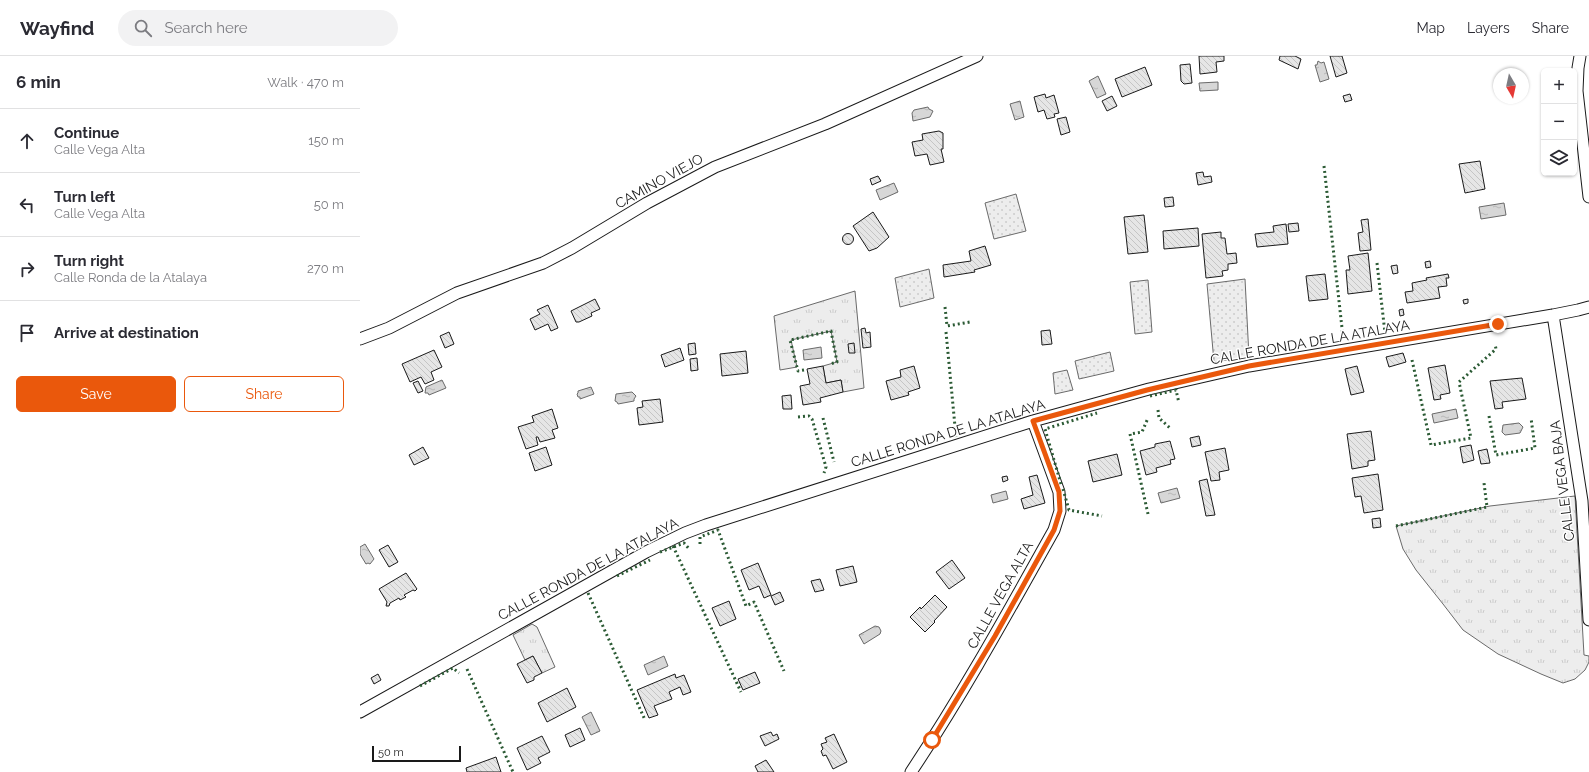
<!DOCTYPE html>
<meta charset="utf-8">
<style>
body{margin:0;font-family:Raleway,sans-serif;background:#f2f2f3;color:#2b2b33}
.controls{position:absolute;right:12px;top:12px;display:grid;overflow:hidden;border-radius:6px;box-shadow:0 1px 3px #0004}
.controls button{width:36px;height:36px;display:grid;place-items:center;padding:0;border:0;border-bottom:1px solid #e1e1e2;background:#fff;color:#2b2b33;font:20px sans-serif}
.compass{position:absolute;left:1133px;top:12px;width:36px;height:36px;border-radius:50%;background:#fff;box-shadow:0 1px 3px #0004;rotate:171deg}
.scale{position:absolute;left:12px;bottom:10px;width:89px;box-sizing:border-box;padding-left:4px;border:2px solid #1a1a1a;border-top:0;font-size:11px;line-height:14px;white-space:nowrap;color:#1a1a1a;-webkit-text-stroke:3px #fff;paint-order:stroke}
.stop{position:absolute;width:12px;height:12px;margin:-9px;border:3px solid #ea580c;border-radius:50%;background:#fff}
.stop.end{background:#ea580c;border-color:#fff;box-shadow:0 1px 4px #0008}
.list{margin:0;padding:0;list-style:none}
h2{display:flex;justify-content:space-between;align-items:center;height:52px;margin:0;padding:0 16px;font-size:17px}
h2 small{font-size:13px;font-weight:400;color:#7c7c81}
.list li{display:grid;grid-template-columns:26px 1fr auto;gap:12px;align-items:center;box-sizing:border-box;height:64px;padding:0 16px;border-top:1px solid #e1e1e2}
.list b{display:block;font-size:15px;white-space:nowrap}
.list p{margin:0;font-size:13px;white-space:nowrap;color:#7c7c81}
.list em{font-size:13px;font-style:normal;color:#7c7c81}
.actions{display:flex;gap:8px;padding:12px 16px}
.actions a{flex:1;padding:9px 0;border:1px solid #ea580c;border-radius:6px;text-align:center;font-size:14px;color:#ea580c}
.actions .main{background:#ea580c;color:#fff}
.icon{flex:none;width:22px;height:22px;fill:none;stroke:currentColor;stroke-width:2;stroke-linecap:round;stroke-linejoin:round}
.map{position:relative;flex:none;width:1229px;height:716px;overflow:hidden}
header{display:flex;align-items:center;gap:24px;box-sizing:border-box;height:56px;padding:0 20px;background:#fff;border-bottom:1px solid #e1e1e2}
header strong{font-size:19px}
nav{display:flex;gap:22px;margin-inline-start:auto;font-size:14px}
.search{width:280px;height:36px;background:#f2f2f3;display:flex;align-items:center;gap:10px;box-sizing:border-box;padding:0 14px;border-radius:22px;color:#7c7c81;font-size:15px}
main{display:flex}
aside{flex:1;background:#fff}
.map>svg:first-child{display:block}
.grass{fill:url(#grass-tufts);stroke:#6a6a6a}
.park{fill:url(#park-dots);stroke:#6a6a6a}
.water{fill:url(#water-ripples);stroke:#6a6a6a}
.building{fill:url(#building-back-hatch);stroke:#1a1a1a}
.lines{fill:none;stroke-linecap:round;stroke-linejoin:round}
.minor-casing{stroke:#1a1a1a;stroke-width:13}
.minor{stroke:#fff;stroke-width:11}
.hedge{stroke:#2b5a34;stroke-width:3;stroke-dasharray:2 3;stroke-linecap:butt}
.route{stroke:#ea580c;stroke-width:5}
.labels{text-anchor:middle;stroke-width:3;stroke-linejoin:round;paint-order:stroke}
.street-label{font-size:14px;fill:#1a1a1a;stroke:#fff}
</style>
<header>
<strong>Wayfind</strong>
<div class="search"><svg class="icon" aria-label="search" viewBox="0 0 24 24"><circle cx="10" cy="10" r="6"/><path d="M15 15l6 6"/></svg>Search here</div>
<nav><a>Map</a><a>Layers</a><a>Share</a></nav>
</header>
<main>
<aside>
<h2>6 min<small>Walk · 470 m</small></h2>
<ul class="list">
<li><svg class="icon" aria-label="ahead" viewBox="0 0 24 24"><path d="M12 20V5M6 11l6-6 6 6"/></svg><div><b>Continue</b><p>Calle Vega Alta</p></div><em>150 m</em></li>
<li><svg class="icon" aria-label="left" viewBox="0 0 24 24"><path d="M17 20v-9H6M10 6l-5 5 5 5"/></svg><div><b>Turn left</b><p>Calle Vega Alta</p></div><em>50 m</em></li>
<li><svg class="icon" aria-label="right" viewBox="0 0 24 24"><path d="M7 20v-9h11M14 6l5 5-5 5"/></svg><div><b>Turn right</b><p>Calle Ronda de la Atalaya</p></div><em>270 m</em></li>
<li><svg class="icon" aria-label="arrive" viewBox="0 0 24 24"><path d="M6 21V4h12l-3 4 3 4H6"/></svg><div><b>Arrive at destination</b></div></li>
</ul>
<div class="actions"><a class="main">Save</a><a>Share</a></div>
</aside>
<div class="map">
<svg width="1229" height="716" viewBox="0 0 1229 716">
<defs>
<pattern id="grass-tufts" width="24" height="20" patternUnits="userSpaceOnUse"><rect width="24" height="20" fill="#ededed"/><path d="M3 7l-1-3M5 7V3M7 7l1-3M15 17l-1-3M17 17v-4M19 17l1-3" fill="none" stroke="#cbcbcb"/></pattern>
<pattern id="park-dots" width="8" height="8" patternUnits="userSpaceOnUse"><rect width="8" height="8" fill="#ededed"/><path d="M2 2h.1M6 6h.1" fill="none" stroke="#cbcbcb" stroke-width="1.8" stroke-linecap="round"/></pattern>
<pattern id="water-ripples" width="26" height="14" patternUnits="userSpaceOnUse"><rect width="26" height="14" fill="#d7d7d7"/><path d="M2 4q2-2 4 0t4 0M15 11q2-2 4 0t4 0" fill="none" stroke="#b8b8b8"/></pattern>
<pattern id="building-back-hatch" width="6" height="6" patternUnits="userSpaceOnUse"><rect width="6" height="6" fill="#e6e6e6"/><path d="M-1 5l2 2M0 0l6 6M5-1l2 2" fill="none" stroke="#c5c5c5"/></pattern>
</defs>
<rect width="100%" height="100%" fill="#fff"/>
<path class="grass" d="M495 235 504 332 483 336 481 324 466 327 463 310 477 306 471 275 431 284 437 311 420 314 414 260Z
M1215 440 1224 599 1229 600V606L1225 614 1215 623 1203 627 1181 618 1138 598 1103 574 1083 548 1056 514 1043 493 1036 470 1130 450Z
M172 568 177 571 195 611 182 617 173 600 165 604 153 579Z"/>
<path class="park" d="M656 138 666 175 634 183 625 147Z
M569 213 574 242 540 251 535 222Z
M885 223 889 301 854 306 847 228Z
M788 224 792 276 775 278 770 226Z
M750 296 754 315 719 323 715 305Z
M707 314 713 334 695 338 693 317Z"/>
<path class="water" d="M958 5 961 7 964 6 969 23 960 26 955 9H957Z
M738 20 746 38 737 42 729 25Z
M858 26V34L840 35 839 27Z
M660 45 664 61 655 64 650 48Z
M568 51 569 53 573 55 570 61 553 65 552 57 554 54Z
M534 127 538 136 520 144 516 134Z
M1144 147 1146 159 1121 163 1119 151Z
M461 291 462 302 444 304 443 294Z
M82 324 86 332 69 339 68 337H65L66 331Z
M231 331 234 338 220 343V341H218L217 338 218 337V335Z
M272 336 276 340 274 343V345L258 348 257 346 255 345 256 338Z
M1096 353 1098 362 1074 367 1072 358Z
M1159 367 1163 371 1160 377 1145 379 1142 376 1143 369Z
M817 432 820 442 801 447 798 437Z
M646 435 648 443 633 447 631 439Z
M5 488 14 503 10 508 8 507 6 508 0 498V491Z
M515 570 519 571 521 575 520 578 504 588 499 579Z
M304 600 308 610 288 619 284 609Z
M231 656 240 675 231 679 222 661Z"/>
<path class="building" d="M839 0H864V5L856 6 857 16 840 18Z
M920 0H935L941 3 938 13 919 4Z
M970 0H982L987 17 976 21Z
M830 8 832 27 824 28 821 25 820 9Z
M785 11 792 29 762 41 755 23Z
M685 38 686 42 694 39 699 57 694 58 695 61 687 63 684 54 678 56 674 41Z
M990 38 992 44 985 46 983 40Z
M752 40 757 50 747 55 742 45Z
M706 61 710 76 701 79 697 63Z
M579 75 583 77V93H581L584 106 570 109 567 98 555 100 552 86 563 84 562 78Z
M1120 105 1125 133 1105 137 1099 108Z
M843 116 844 121 851 120 852 126 838 129 836 117Z
M518 120 521 125 512 129 510 123Z
M813 141 814 150 805 151 804 142Z
M513 156 529 181 517 192 509 195 493 170Z
M784 159 788 196 768 198 764 161Z
M1008 163 1011 194 1000 195 998 177 1003 176 1001 164Z
M938 167 939 175 929 176 928 168Z
M926 168 928 188 897 191 895 178 914 176 913 170Z
M838 172 839 190 804 193 803 175Z
M861 176V182H865L867 198 876 197 877 207 868 208V214L862 215 863 220 846 222 842 178Z
M482.5 183a5.5 5.5 0 1 1 11 0a5.5 5.5 0 1 1-11 0Z
M625 190 631 209 614 214 615 216 584 221 583 209 611 205 609 195Z
M1008 197 1012 235 988 238 986 214H990L988 200Z
M1070 205 1071 211 1066 212 1065 206Z
M1037 209 1038 217 1033 218 1031 210Z
M965 218 968 243 949 245 946 220Z
M1088 218 1089 222H1086L1087 230 1078 231 1080 242 1047 247 1045 236 1053 235 1052 227 1067 224 1066 222Z
M235 243 240 253 231 257 232 260 219 266H216L211 255Z
M1108 243V247L1104 248 1103 244Z
M188 249 198 272 191 275 188 268 175 274 170 263 180 258 177 254Z
M1043 253 1044 259 1040 260 1039 254Z
M505 272 506 277 510 276 511 291 503 292 501 273Z
M690 274 692 288 682 289 681 275Z
M89 276 94 288 85 292 80 280Z
M335 287 336 298 329 299 328 288Z
M494 287 495 297H489L488 288Z
M320 292 324 304 305 311 301 299Z
M74 294 82 311 71 316 74 324 65 328 61 321 50 326 42 308Z
M386 295 388 317 362 320 360 298Z
M1043 297 1046 306 1029 311 1026 301Z
M337 302 338 314 331 315 330 303Z
M1085 309 1090 337 1080 339 1081 343 1074 344 1068 312Z
M463 310 466 327 481 324 483 336 460 342 461 346 443 349 440 330 450 328 447 313Z
M554 310 560 332 548 336 549 339 531 344 526 325 541 321 540 314Z
M997 310 1004 336 991 339 985 313Z
M1162 322 1166 343 1142 346 1143 352 1135 353 1130 325Z
M58 325 63 335 58 337 53 327Z
M431 339 432 353H423L422 340Z
M300 343 303 366 279 369 277 352 283 351 282 345Z
M192 353 198 372 192 374 195 382 180 386 178 381H176L178 389 166 393 158 371 174 366 172 360Z
M1011 375 1015 404 1008 405V410L992 413 987 378Z
M839 380 841 389 832 391 830 382Z
M810 385 815 403 810 404 811 408 796 412 797 416 786 419 780 395 795 391V388Z
M1111 389 1114 404 1103 407 1100 391Z
M63 391 69 402 54 409 49 399Z
M186 391 192 409 175 415 169 397Z
M865 392 869 414 859 416 860 424 851 425 845 396Z
M1127 393 1130 407 1121 408 1118 395Z
M757 398 762 419 733 426 728 405Z
M1018 418 1023 454 1004 457 1001 440 995 441 992 422Z
M677 419 685 447 664 453 661 443 673 439 669 421Z
M647 420 648 424 643 426 642 421Z
M847 423 855 459 846 460 839 425Z
M1020 462 1021 471 1013 472 1012 463Z
M28 489 38 506 29 511 19 494Z
M592 504 605 522 589 533 576 516Z
M398 507 411 539 404 542 399 530 389 534 381 514Z
M493 510 497 526 480 530 476 514Z
M46 517 57 533 55 535 53 534 44 539 46 541 40 544 39 542 30 547 29 550H26L27 546 19 533Z
M460 523 464 534 455 536 451 525Z
M420 536 424 545 415 549 411 540Z
M575 539 587 551 574 565 575 566 565 576 550 561 560 551 561 553Z
M369 545 376 563 360 570 352 552Z
M173 600 182 617 174 621V624L167 627 157 608Z
M395 616 400 627 383 634 378 623Z
M18 618 21 624 14 628 11 622Z
M315 618 316 622 324 619 331 636 323 639 320 631 309 636 312 643 294 650 298 659 289 662 277 634Z
M207 632 216 651 187 666 178 647Z
M220 672 225 684 210 691 205 679Z
M411 676 413 680 417 678 419 683 405 690 400 680Z
M474 678 487 706 473 713 466 699 463 700 461 695 463 693 461 688 467 686 465 682Z
M182 680 190 696 178 702 181 707 167 714 157 692Z
M136 701 141 716H107L106 712Z
M406 704 414 716H398L395 710Z"/>
<g class="lines">
<defs>
<path id="minor" d="M1220 0 1218 12 1217 35 1229 141
M1193 259 1222 445 1229 564
M0 283 29 272 97 237 183 207 212 192 287 147 355 111 465 68 617 0
M0 656 286 496 325 477 346 469 673 365 789 333 889 310 1193 259 1218 254 1229 251
M551 716C603 638 648 556 694 474L700 455 699 436 673 365"/>
</defs>
<use href="#minor" class="minor-casing"/>
<use href="#minor" class="minor"/>
<path class="hedge" d="M964 110 983 281
M1017 207 1025 277
M585 251 587 270 610 266
M586 276 596 381
M1052 304 1071 389 1111 382 1099 326 1136 293 1135 288
M444 314 438 315 430 284 471 275 477 306 470 308
M790 340 816 334 819 347
M798 354 799 362 810 372
M1129 360 1136 399 1175 392 1171 362
M438 361 449 360 452 363 466 411 464 417
M463 362 474 406
M701 428 685 373 737 357
M703 433 709 454 742 460
M788 458 770 378 782 376 788 362
M1036 470 1127 451 1124 427
M340 488V481L358 474 386 550 394 546 424 615
M313 490 381 636
M300 496 324 487 330 494
M257 520 290 504
M228 537 285 664
M107 613 153 716
M60 630 93 612 99 617"/>
</g>
<g class="lines">
<path class="route" d="M572 684 635 580 694 474 700 455 699 436 673 365 787 334 889 310 1138 268"/>
</g>
<g class="labels">
<g class="street-label">
<text transform="translate(299 125) rotate(-29)" y="5">CAMINO VIEJO</text>
<text transform="translate(950 286) rotate(-10)" y="5">CALLE RONDA DE LA ATALAYA</text>
<text transform="translate(588 377) rotate(-17)" y="5">CALLE RONDA DE LA ATALAYA</text>
<text transform="translate(1202 425) rotate(-97)" y="5">CALLE VEGA BAJA</text>
<text transform="translate(228 513) rotate(-28)" y="5">CALLE RONDA DE LA ATALAYA</text>
<text transform="translate(640 539) rotate(-61)" y="5">CALLE VEGA ALTA</text>
</g>
</g>
</svg>
<div class="controls">
<button>+</button>
<button>−</button>
<button><svg class="icon" aria-label="layers" viewBox="0 0 24 24"><path d="M12 4l9 5-9 5-9-5zM3 14l9 5 9-5"/></svg></button>
</div>
<svg class="compass" viewBox="-18 -18 36 36"><path d="M0-13l5 13h-10z" fill="#e53935"/><path d="M0 13l5-13h-10z" fill="#7c7c81"/></svg>
<div class="scale">50 m</div>
<div class="stop" style="left:572px;top:684px"></div>
<div class="stop end" style="left:1138px;top:268px"></div>
</div>
</main>
